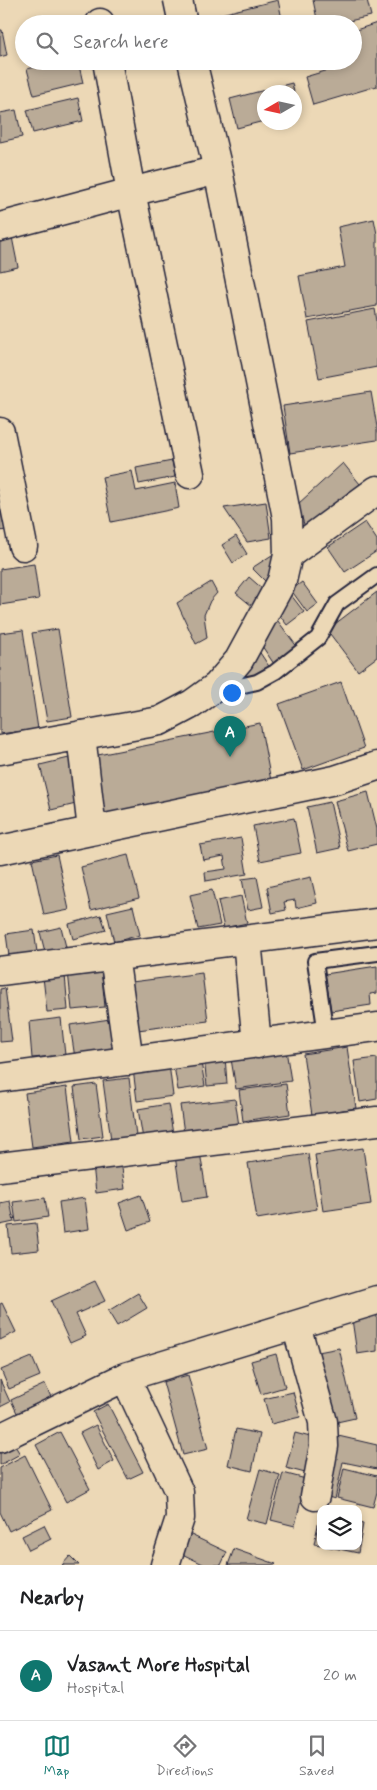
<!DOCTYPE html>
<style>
body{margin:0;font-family:Mynerve,sans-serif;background:#f2f2f2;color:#202124}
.controls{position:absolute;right:15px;bottom:15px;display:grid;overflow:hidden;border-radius:10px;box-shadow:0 2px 8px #0003}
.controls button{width:45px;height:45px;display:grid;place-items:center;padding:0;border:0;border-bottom:1px solid #e0e0e0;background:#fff;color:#202124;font:25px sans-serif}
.compass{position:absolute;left:257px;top:85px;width:45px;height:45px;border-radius:50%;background:#fff;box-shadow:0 2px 8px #0003;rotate:261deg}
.you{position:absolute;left:231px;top:692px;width:18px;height:18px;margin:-12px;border:4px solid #fff;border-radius:50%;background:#1a73e8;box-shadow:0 0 0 8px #1a73e833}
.badge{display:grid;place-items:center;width:32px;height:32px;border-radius:50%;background:#0f766e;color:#fff;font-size:16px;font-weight:700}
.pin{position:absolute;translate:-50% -41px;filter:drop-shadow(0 1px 2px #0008)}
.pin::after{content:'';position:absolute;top:26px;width:18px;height:15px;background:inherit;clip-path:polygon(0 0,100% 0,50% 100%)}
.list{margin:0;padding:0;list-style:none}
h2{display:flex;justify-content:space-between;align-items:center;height:65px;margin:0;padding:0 20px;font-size:21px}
h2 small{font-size:16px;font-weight:400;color:#757577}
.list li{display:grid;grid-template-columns:32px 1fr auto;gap:15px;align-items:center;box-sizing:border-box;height:90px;padding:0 20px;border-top:1px solid #e0e0e0}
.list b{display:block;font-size:19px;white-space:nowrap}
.list p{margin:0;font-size:16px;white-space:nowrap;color:#757577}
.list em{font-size:16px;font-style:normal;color:#757577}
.icon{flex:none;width:28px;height:28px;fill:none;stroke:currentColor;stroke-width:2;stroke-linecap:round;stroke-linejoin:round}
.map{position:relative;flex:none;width:377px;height:1565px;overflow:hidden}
.search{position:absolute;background:#fff;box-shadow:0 2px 8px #0003;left:15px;right:15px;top:15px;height:55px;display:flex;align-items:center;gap:12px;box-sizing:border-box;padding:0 18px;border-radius:28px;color:#757577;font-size:19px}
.sheet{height:155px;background:#fff}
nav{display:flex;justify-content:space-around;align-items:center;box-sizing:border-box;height:70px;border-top:1px solid #e0e0e0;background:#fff;font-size:14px;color:#757577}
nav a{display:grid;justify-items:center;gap:2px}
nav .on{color:#0f766e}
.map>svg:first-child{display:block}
.building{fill:#baab97;stroke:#22223b}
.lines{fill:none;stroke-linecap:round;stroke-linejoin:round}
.service-casing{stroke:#22223b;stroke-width:18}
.minor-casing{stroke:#22223b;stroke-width:31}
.service{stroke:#ecd8b6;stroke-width:14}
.minor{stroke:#ecd8b6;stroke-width:28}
</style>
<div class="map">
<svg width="377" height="1565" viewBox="0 0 377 1565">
<rect width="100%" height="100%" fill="#ecd8b6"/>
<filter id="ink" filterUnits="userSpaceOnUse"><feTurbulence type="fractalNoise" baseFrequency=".02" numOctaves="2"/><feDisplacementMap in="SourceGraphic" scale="10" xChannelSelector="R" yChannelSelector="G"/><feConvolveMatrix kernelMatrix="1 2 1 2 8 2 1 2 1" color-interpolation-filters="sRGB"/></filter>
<g filter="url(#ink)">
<path class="building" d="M278 0 283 24H207L205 18Z
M313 0H367L371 16 336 24H318Z
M377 23V86L313 105 305 77 339 67 337 61H353V31Z
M0 30H2L7 55 0 57Z
M60 61H78L83 83 34 95 27 69Z
M292 83 294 92H264V121L237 128 230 99Z
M294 93 299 112 294 113Z
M78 98 83 121 33 133 27 110Z
M16 110 22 137 0 142V113Z
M374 219 377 234V306L307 319 299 276 345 267 338 227Z
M11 232 18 267 0 271V234Z
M375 309 377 321V367L319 378 308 322Z
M371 392 377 427V440L290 453 283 406Z
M172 461 175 477 139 484 136 468Z
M343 463 360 484 352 496 306 531 298 504Z
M132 471 136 491 175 483 179 508 111 522 102 477Z
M0 493 6 530 0 531Z
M266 502 271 538 247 542 224 508Z
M365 522 377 540V551L345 572 328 547Z
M236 536 247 554 233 563 222 545Z
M275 553V572L265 581 252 568Z
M34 564 39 599 0 605V569Z
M249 577 265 591 252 606 236 593Z
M211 582 217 593 210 601 204 615 207 638 196 644 177 603Z
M302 582 318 604 307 612 291 590Z
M377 592V657L358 671 327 630Z
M291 595 304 612 287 625 274 608Z
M272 613 298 648 274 664 256 637Z
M58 629 72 717 47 721 32 633Z
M23 630 38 729 0 734V633Z
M253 642 272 671 246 677 236 666Z
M341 682 364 748 303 770 279 704Z
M260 723 271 781 104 814 93 756Z
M69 758 80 803 51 810 40 765Z
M368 792 377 829V844L348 851 335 801Z
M330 802 340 848 317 853 307 807Z
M294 818 301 853 260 861 253 826Z
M241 838 247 874 206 881 205 872 226 869 224 856 203 860 200 845Z
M57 855 69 910 44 915 32 860Z
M128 855 139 898 91 910 81 867Z
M257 877 263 907 248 910 242 879Z
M311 877 317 903 296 908 295 900 284 902 286 910 272 913 267 887Z
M212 890 220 925 198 929 190 895Z
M241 896 247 923 224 928 218 901Z
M133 906 140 935 114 942 107 912Z
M101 915 106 930 73 939 69 924Z
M61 927 66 947 45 952 40 932Z
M34 930 37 952 9 956 6 934Z
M377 966V993L370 994 371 1005 331 1011 325 974Z
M101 968 105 1007 72 1010 68 971Z
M202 973 208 1021 130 1031 124 983Z
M65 975 68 1010 47 1012 43 977Z
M5 988 12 1041 0 1042V989Z
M61 1018 65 1055 32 1058 29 1022Z
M110 1019 115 1052 75 1058 70 1025Z
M347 1047 356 1108 312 1115 303 1054Z
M286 1050 291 1081 236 1089 231 1059Z
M200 1056 205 1086 178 1090 173 1060Z
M225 1056 227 1084 207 1086 204 1057Z
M377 1058V1099L360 1102 354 1061Z
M169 1064 173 1096 137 1101 133 1069Z
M129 1078 136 1136 111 1140 103 1081Z
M96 1084 103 1136 81 1139 74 1087Z
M286 1084 290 1114 243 1121 239 1090Z
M67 1087 74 1141 32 1147 25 1093Z
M235 1099 239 1126 184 1133 180 1105Z
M168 1104 173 1134 143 1139 138 1109Z
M363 1148 371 1204 323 1211 315 1155Z
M200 1152 207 1197 182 1201 175 1156Z
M308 1154 317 1209 257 1219 248 1163Z
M121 1161 125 1189 96 1193 93 1164Z
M141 1195 150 1222 128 1230 119 1203Z
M45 1198 48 1217 16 1222 13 1202Z
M85 1198 89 1229 63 1233 59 1202Z
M10 1201 14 1222 0 1225V1203Z
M36 1223 39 1250 11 1253 8 1226Z
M95 1281 105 1301 76 1314 86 1336 70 1343 51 1301Z
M138 1293 147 1308 117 1326 108 1311Z
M2 1303 16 1332 0 1340V1304Z
M377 1315V1351L357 1354 352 1319Z
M339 1348 355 1418 328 1424 313 1353Z
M276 1354 285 1387 261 1394 251 1361Z
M32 1357 40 1376 9 1389 1 1370Z
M188 1375 208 1449 183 1455 163 1382Z
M0 1380 10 1402 0 1407Z
M45 1384 51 1397 17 1413 11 1400Z
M293 1392 300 1417 271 1424 264 1399Z
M108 1404 143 1472 128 1479 93 1412Z
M96 1425 114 1461 98 1470 80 1433Z
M236 1429 260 1434 252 1471 228 1465Z
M60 1432 90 1489 66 1502 36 1445Z
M295 1433 318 1439 309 1474 286 1468Z
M334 1435 377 1445V1469L343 1462 335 1499 321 1495Z
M11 1439 20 1454 0 1465V1446Z
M25 1455 52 1510 9 1531 0 1512V1468Z
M344 1468 377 1476V1492L373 1507 337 1498Z
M260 1469 280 1475 267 1524 246 1519Z
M283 1473 306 1479 295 1526 271 1520Z
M320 1515H321V1545L314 1544Z
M358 1523 363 1524 358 1553 325 1546H358Z
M44 1525 51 1539 29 1550 22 1536Z
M189 1534 227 1552 221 1565H205L180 1553Z
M234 1549 276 1564 275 1565H228Z
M70 1556 79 1565H62Z"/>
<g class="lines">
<defs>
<path id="service" d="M217 691 257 682 275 672 318 638 337 604 377 575
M326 1034 315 961 377 953"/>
<path id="minor" d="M178 0 183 24
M100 23V24
M0 227 131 192 107 61
M0 432 23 546
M190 474 131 192 218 170
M288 555 377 490
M81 735 92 830
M0 750 160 721 192 704 217 686 239 660 282 581 288 555 287 518 218 170 192 61
M0 850 335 780 377 766
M247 940 257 1044
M114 956 129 1061
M0 971 377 923
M0 1078 377 1027
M0 1167 377 1121
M296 1325 323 1422 324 1446 315 1496
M125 1377 179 1492 180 1518 165 1565
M0 1438 125 1377 377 1300"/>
</defs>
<use href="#service" class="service-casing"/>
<use href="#minor" class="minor-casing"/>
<use href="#service" class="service"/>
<use href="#minor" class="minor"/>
</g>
</g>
</svg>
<div class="controls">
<button><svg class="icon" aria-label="layers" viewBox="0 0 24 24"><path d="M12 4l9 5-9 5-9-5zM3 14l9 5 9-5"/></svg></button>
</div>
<svg class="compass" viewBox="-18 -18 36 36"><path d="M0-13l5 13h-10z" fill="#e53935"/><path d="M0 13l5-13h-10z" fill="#757577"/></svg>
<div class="you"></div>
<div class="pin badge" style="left:230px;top:757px">A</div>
<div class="search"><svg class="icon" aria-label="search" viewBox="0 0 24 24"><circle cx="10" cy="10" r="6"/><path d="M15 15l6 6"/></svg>Search here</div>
</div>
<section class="sheet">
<h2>Nearby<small></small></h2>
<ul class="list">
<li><span class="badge">A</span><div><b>Vasant More Hospital</b><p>Hospital</p></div><em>20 m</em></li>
</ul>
</section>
<nav>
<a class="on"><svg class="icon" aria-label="map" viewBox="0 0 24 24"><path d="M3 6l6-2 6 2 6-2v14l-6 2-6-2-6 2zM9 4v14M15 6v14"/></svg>Map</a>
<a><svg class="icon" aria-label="directions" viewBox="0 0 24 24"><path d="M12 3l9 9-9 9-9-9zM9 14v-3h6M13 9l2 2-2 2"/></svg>Directions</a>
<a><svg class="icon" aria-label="saved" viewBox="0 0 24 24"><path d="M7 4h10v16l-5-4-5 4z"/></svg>Saved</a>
</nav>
